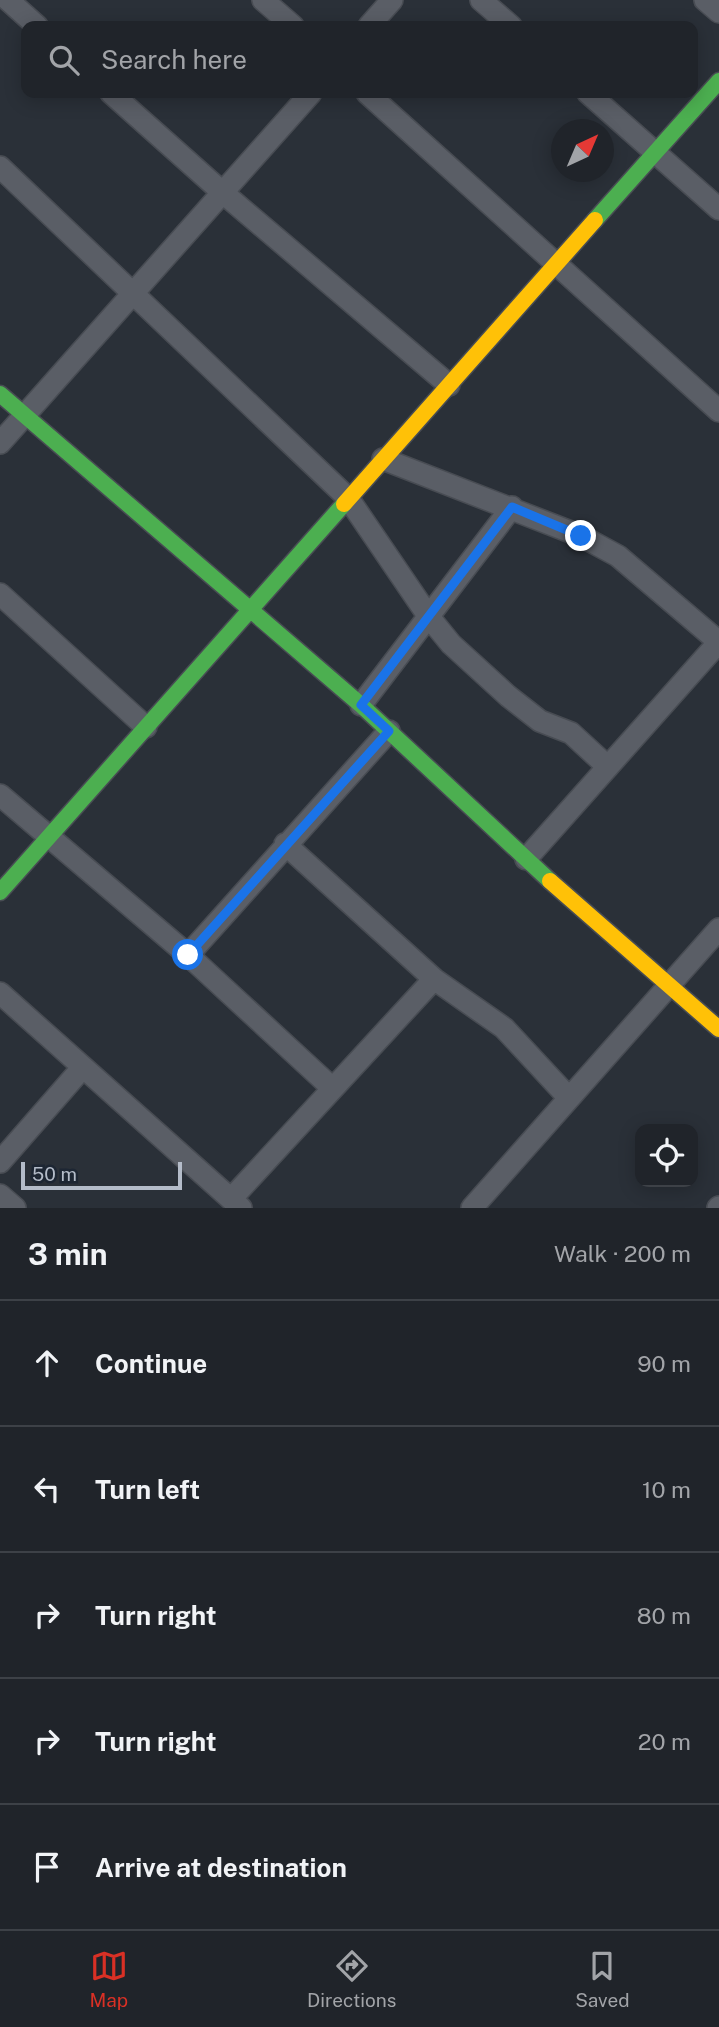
<!DOCTYPE html>
<meta charset="utf-8">
<style>
body{margin:0;font-family:"Public Sans",sans-serif;background:#282c32;color:#f1f3f6}
.controls{position:absolute;right:21px;bottom:21px;display:grid;overflow:hidden;border-radius:14px;box-shadow:0 4px 18px #0003}
.controls button{width:63px;height:63px;display:grid;place-items:center;padding:0;border:0;border-bottom:2px solid #3d4147;background:#20242a;color:#f1f3f6;font:35px sans-serif}
.compass{position:absolute;left:551px;top:119px;width:63px;height:63px;border-radius:50%;background:#20242a;box-shadow:0 4px 18px #0003;rotate:44deg}
.scale{position:absolute;left:21px;bottom:18px;width:161px;box-sizing:border-box;padding-left:7px;border:4px solid #b4bcc9;border-top:0;font-size:19px;line-height:24px;white-space:nowrap;color:#b4bcc9;-webkit-text-stroke:5px #1d2633;paint-order:stroke}
.stop{position:absolute;width:21px;height:21px;margin:-16px;border:5px solid #1a73e8;border-radius:50%;background:#fff}
.stop.end{background:#1a73e8;border-color:#fff;box-shadow:0 2px 7px #0008}
.list{margin:0;padding:0;list-style:none}
h2{display:flex;justify-content:space-between;align-items:center;height:91px;margin:0;padding:0 28px;font-size:30px}
h2 small{font-size:23px;font-weight:400;color:#a2a4a8}
.list li{display:grid;grid-template-columns:46px 1fr auto;gap:21px;align-items:center;box-sizing:border-box;height:126px;padding:0 28px;border-top:2px solid #3d4147}
.list b{display:block;font-size:26px;white-space:nowrap}
.list em{font-size:23px;font-style:normal;color:#a2a4a8}
.icon{flex:none;width:38px;height:38px;fill:none;stroke:currentColor;stroke-width:2;stroke-linecap:round;stroke-linejoin:round}
.map{position:relative;flex:none;width:719px;height:1208px;overflow:hidden}
.search{position:absolute;background:#20242a;box-shadow:0 4px 18px #0003;left:21px;right:21px;top:21px;height:77px;display:flex;align-items:center;gap:18px;box-sizing:border-box;padding:0 24px;border-radius:14px;color:#a2a4a8;font-size:26px}
.sheet{height:721px;background:#20242a}
nav{display:flex;justify-content:space-around;align-items:center;box-sizing:border-box;height:98px;border-top:2px solid #3d4147;background:#20242a;font-size:19px;color:#a2a4a8}
nav a{display:grid;justify-items:center;gap:4px}
nav .on{color:#d93025}
.map>svg:first-child{display:block}
.lines{fill:none;stroke-linecap:round;stroke-linejoin:round}
.street-casing{stroke:#484c53;stroke-width:24}
.fast-casing{stroke:#484c53;stroke-width:19}
.slow-casing{stroke:#484c53;stroke-width:19}
.street{stroke:#5a5e66;stroke-width:21}
.fast{stroke:#4caf50;stroke-width:16}
.slow{stroke:#ffc107;stroke-width:16}
.route{stroke:#1a73e8;stroke-width:9}
</style>
<div class="map">
<svg width="719" height="1208" viewBox="0 0 719 1208">
<rect width="100%" height="100%" fill="#2a3038"/>
<g class="lines">
<defs>
<path id="street" d="M8 0 37 26
M263 0 293 26
M481 0 511 26
M705 0 719 12
M369 26 392 0
M111 93 222 192 449 385
M367 93 719 411
M588 93 719 209
M0 167 348 498 429 617 451 644 508 696 540 721 571 733 608 767
M0 443 311 93
M383 459 581 536 618 556 719 642
M0 594 146 727
M361 705 512 507
M0 795 188 955 331 1087
M285 844 434 979 504 1028 569 1098
M526 859 719 642
M188 955 389 731
M0 993 241 1208
M0 1162 83 1067
M0 1195 15 1208
M231 1199 434 979
M472 1208 719 929
M718 1208 719 1207"/>
<path id="fast" d="M595 220 719 81
M0 394 361 705 550 881
M0 892 344 504"/>
<path id="slow" d="M344 504 595 220
M550 881 719 1029"/>
</defs>
<use href="#street" class="street-casing"/>
<use href="#fast" class="fast-casing"/>
<use href="#slow" class="slow-casing"/>
<use href="#street" class="street"/>
<use href="#fast" class="fast"/>
<use href="#slow" class="slow"/>
</g>
<g class="lines">
<path class="route" d="M188 955 389 731 361 705 512 507 581 536"/>
</g>
</svg>
<div class="controls">
<button><svg class="icon" aria-label="locate" viewBox="0 0 24 24"><circle cx="12" cy="12" r="6"/><path d="M12 2v4M12 18v4M2 12h4M18 12h4"/></svg></button>
</div>
<svg class="compass" viewBox="-18 -18 36 36"><path d="M0-13l5 13h-10z" fill="#e53935"/><path d="M0 13l5-13h-10z" fill="#a2a4a8"/></svg>
<div class="scale">50 m</div>
<div class="stop" style="left:188px;top:955px"></div>
<div class="stop end" style="left:581px;top:536px"></div>
<div class="search"><svg class="icon" aria-label="search" viewBox="0 0 24 24"><circle cx="10" cy="10" r="6"/><path d="M15 15l6 6"/></svg>Search here</div>
</div>
<section class="sheet">
<h2>3 min<small>Walk · 200 m</small></h2>
<ul class="list">
<li><svg class="icon" aria-label="ahead" viewBox="0 0 24 24"><path d="M12 20V5M6 11l6-6 6 6"/></svg><div><b>Continue</b></div><em>90 m</em></li>
<li><svg class="icon" aria-label="left" viewBox="0 0 24 24"><path d="M17 20v-9H6M10 6l-5 5 5 5"/></svg><div><b>Turn left</b></div><em>10 m</em></li>
<li><svg class="icon" aria-label="right" viewBox="0 0 24 24"><path d="M7 20v-9h11M14 6l5 5-5 5"/></svg><div><b>Turn right</b></div><em>80 m</em></li>
<li><svg class="icon" aria-label="right" viewBox="0 0 24 24"><path d="M7 20v-9h11M14 6l5 5-5 5"/></svg><div><b>Turn right</b></div><em>20 m</em></li>
<li><svg class="icon" aria-label="arrive" viewBox="0 0 24 24"><path d="M6 21V4h12l-3 4 3 4H6"/></svg><div><b>Arrive at destination</b></div></li>
</ul>
</section>
<nav>
<a class="on"><svg class="icon" aria-label="map" viewBox="0 0 24 24"><path d="M3 6l6-2 6 2 6-2v14l-6 2-6-2-6 2zM9 4v14M15 6v14"/></svg>Map</a>
<a><svg class="icon" aria-label="directions" viewBox="0 0 24 24"><path d="M12 3l9 9-9 9-9-9zM9 14v-3h6M13 9l2 2-2 2"/></svg>Directions</a>
<a><svg class="icon" aria-label="saved" viewBox="0 0 24 24"><path d="M7 4h10v16l-5-4-5 4z"/></svg>Saved</a>
</nav>
